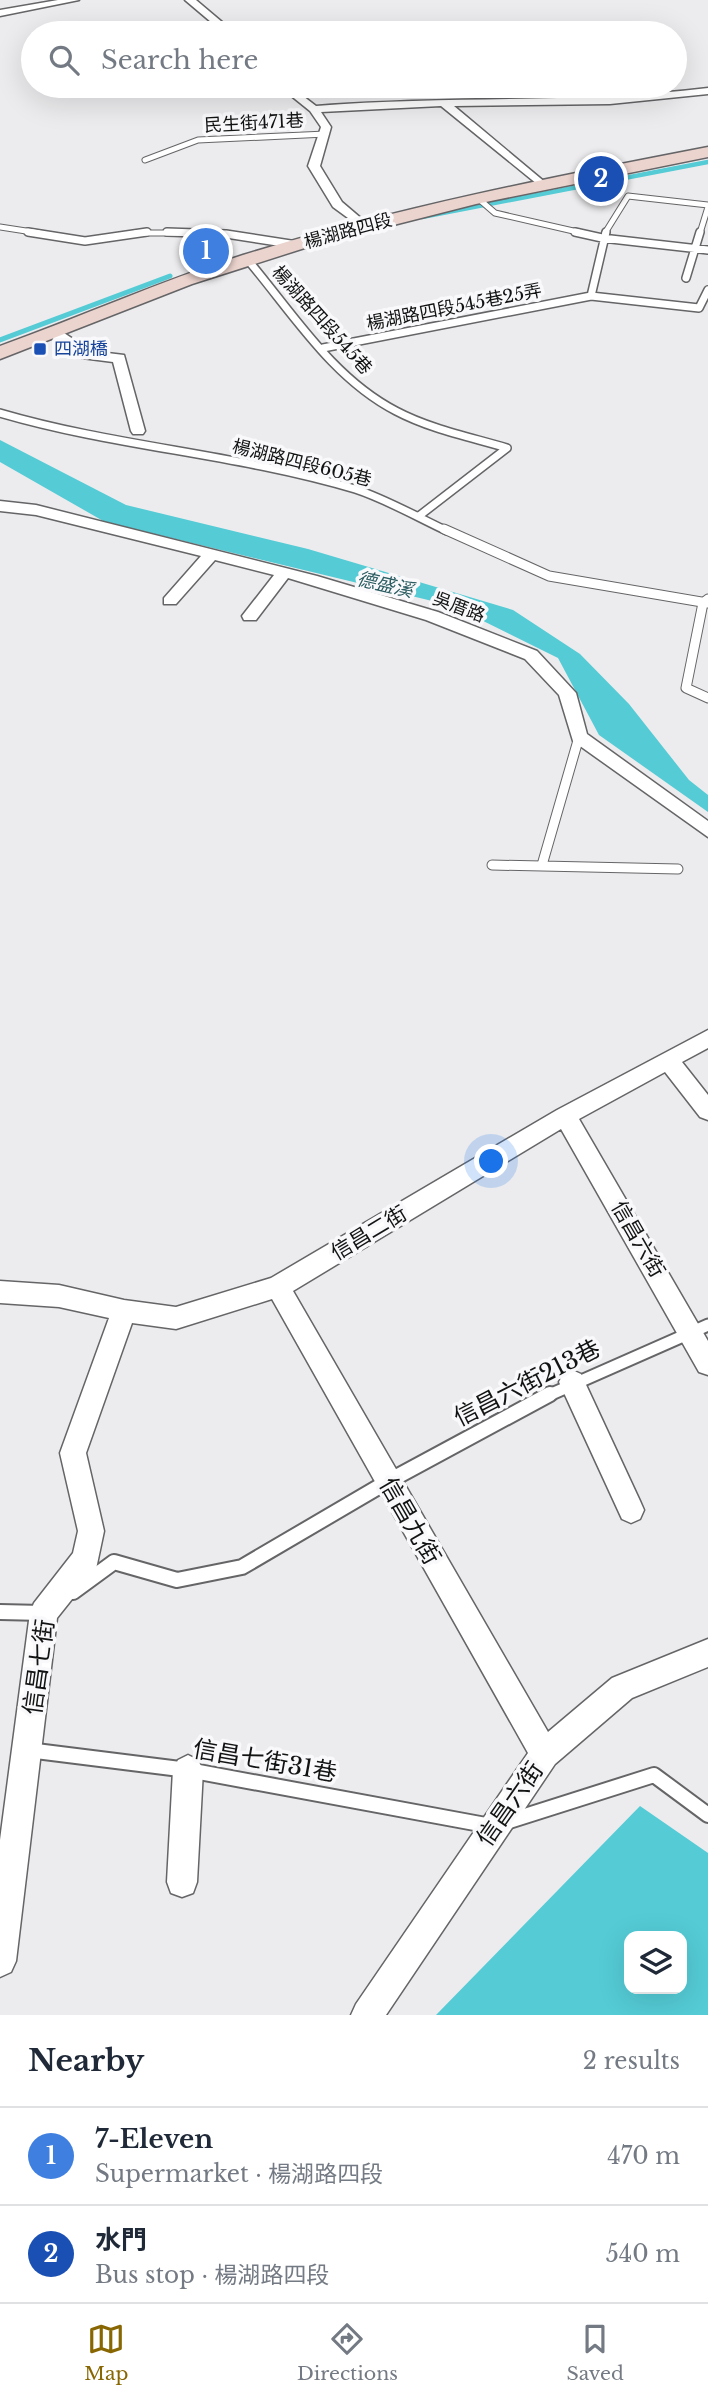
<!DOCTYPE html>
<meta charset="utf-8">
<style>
body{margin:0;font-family:"Libre Baskerville","Noto Sans TC",serif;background:#f6f6f7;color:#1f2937}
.controls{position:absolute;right:21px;bottom:21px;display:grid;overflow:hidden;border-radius:14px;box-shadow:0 7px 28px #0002}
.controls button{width:63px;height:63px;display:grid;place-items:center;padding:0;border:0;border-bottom:2px solid #e0e1e3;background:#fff;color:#1f2937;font:35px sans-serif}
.you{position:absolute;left:492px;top:1162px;width:24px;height:24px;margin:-18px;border:5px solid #fff;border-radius:50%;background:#1a73e8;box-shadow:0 0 0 10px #1a73e833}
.badge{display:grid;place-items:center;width:46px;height:46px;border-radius:50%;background:#886703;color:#fff;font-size:23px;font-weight:700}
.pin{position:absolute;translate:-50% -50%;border:4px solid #fff;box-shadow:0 2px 7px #0006}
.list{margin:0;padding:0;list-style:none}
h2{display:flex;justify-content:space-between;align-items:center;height:91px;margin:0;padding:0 28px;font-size:30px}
h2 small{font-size:23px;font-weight:400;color:#747a83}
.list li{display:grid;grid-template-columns:46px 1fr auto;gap:21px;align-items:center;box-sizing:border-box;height:98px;padding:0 28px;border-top:2px solid #e0e1e3}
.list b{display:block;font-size:26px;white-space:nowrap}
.list p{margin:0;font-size:23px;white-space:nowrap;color:#747a83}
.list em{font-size:23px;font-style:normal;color:#747a83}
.icon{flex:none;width:38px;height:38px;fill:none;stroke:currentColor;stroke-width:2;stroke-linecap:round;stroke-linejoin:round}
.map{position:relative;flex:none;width:708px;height:2015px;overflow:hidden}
.search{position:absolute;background:#fff;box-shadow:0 7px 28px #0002;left:21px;right:21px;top:21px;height:77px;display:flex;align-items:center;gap:18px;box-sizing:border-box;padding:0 24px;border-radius:38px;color:#747a83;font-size:26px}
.sheet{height:287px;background:#fff}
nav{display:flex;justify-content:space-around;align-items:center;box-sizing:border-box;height:98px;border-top:2px solid #e0e1e3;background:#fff;font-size:19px;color:#747a83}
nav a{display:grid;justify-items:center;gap:4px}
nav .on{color:#886703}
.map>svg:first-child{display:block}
.water{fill:#54cbd5;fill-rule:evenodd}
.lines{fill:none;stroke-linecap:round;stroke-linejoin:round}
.stream-far1{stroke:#54cbd5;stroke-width:4.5}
.stream{stroke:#54cbd5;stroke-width:5}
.lane-far4-casing{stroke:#656567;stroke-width:7}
.lane-far3-casing{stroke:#656567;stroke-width:10}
.lane-far2-casing{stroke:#656567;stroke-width:11}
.lane-far1-casing{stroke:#656567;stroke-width:15}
.lane-casing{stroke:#656567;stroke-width:18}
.street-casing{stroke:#656567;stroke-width:3}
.secondary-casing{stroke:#656567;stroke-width:3}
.lane-far4{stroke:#fff;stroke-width:5}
.lane-far3{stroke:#fff;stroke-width:7}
.lane-far2{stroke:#fff;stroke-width:9}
.lane-far1{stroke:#fff;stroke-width:11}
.lane{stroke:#fff;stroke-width:14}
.street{fill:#fff;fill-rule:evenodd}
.secondary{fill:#ecd4ce;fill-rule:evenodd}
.transit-dot{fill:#1a4fb4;stroke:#f9f9fb;stroke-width:2.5}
.labels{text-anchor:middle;stroke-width:7;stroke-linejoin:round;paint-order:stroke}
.far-street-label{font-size:18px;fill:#121313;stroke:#f9f9fb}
.far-transit-label{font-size:18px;fill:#164399;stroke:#f9f9fb;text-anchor:start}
.far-water-label{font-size:19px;font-style:italic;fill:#2a5c61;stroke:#f9f9fb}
.street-label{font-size:21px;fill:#121313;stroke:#f9f9fb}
.near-street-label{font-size:24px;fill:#121313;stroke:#f9f9fb}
</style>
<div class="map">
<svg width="708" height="2015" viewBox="0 0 708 2015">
<rect width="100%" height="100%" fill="#ececee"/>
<path class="water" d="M0 440 126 505 308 549 513 610 580 654 629 704 689 780 708 795V812L599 735 558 658 453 606 105 522 0 462Z
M640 1806 708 1853V2015H436ZM629 1936H682V1989H629Z"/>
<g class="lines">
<path class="stream-far1" d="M422 217 708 162"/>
<path class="stream" d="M0 340 170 276"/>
<defs>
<path id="lane-far4" d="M145 160 198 140 326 134
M480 200 495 213 582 233
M0 227 39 233
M135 233H210
M605 233 628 196 708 205
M700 233 708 207"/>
<path id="lane-far3" d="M28 232 85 241 147 232
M167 232 226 234 297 245
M575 232 602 238 708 250
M247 259C292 312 332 378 396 411 430 429 470 437 507 448L419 516
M686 278 700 232
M591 296 606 232
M323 348 591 296 699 308 708 290
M0 413C116 447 238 454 355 489 386 499 417 517 447 531"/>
<path id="lane-far2" d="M444 529 549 576 708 603
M708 599 703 603 686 688 708 698
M492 865 678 869
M542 865 579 737"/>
<path id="lane-far1" d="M547 1396 708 1325"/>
<path id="lane" d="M73 1592 114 1562 177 1580 242 1567 387 1482 550 1394
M0 1612 43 1613
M28 1750 188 1770 491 1826
M506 1822 654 1775 708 1815"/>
<path id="street" d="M58 0H79L0 16V10Z
M185 0H196L235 33H224Z
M279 86H290L316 106C447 95 578 104 708 88V94L610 104 454 106 546 183V187L542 188 441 106 321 112 331 127 320 166 342 202 369 225 363 229 333 207 308 166 321 127 310 111Z
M51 331H61L91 351 124 355 145 431 143 434H133L131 431 113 362 82 358 51 337Z
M0 501 36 505 317 576 438 612 537 651 576 693 587 734 708 821V837L573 741 559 695 525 659 426 620 288 578 256 620H244L242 616 274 575 215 560 176 604H164V598L201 556 36 515 0 511Z
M708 1030V1048L682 1062 708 1095V1120L700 1117 665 1072 579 1119 708 1341V1375L699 1372 561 1129 293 1291 548 1732 612 1678 708 1639V1667L632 1698 555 1764 386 2015H351L356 2004 528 1753 272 1299 176 1329 132 1323 86 1453 104 1531 96 1569 57 1618 16 1961 11 1972 0 1977V1840L30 1613 34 1603 73 1553 78 1531 60 1453 109 1318 59 1307 0 1303V1281L59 1285 124 1300 176 1307 271 1278 557 1110Z
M572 1370 581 1374 640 1501 644 1510 640 1519 631 1523 622 1519 559 1382 563 1374Z
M188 1755 198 1760 203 1770 197 1882 193 1893 182 1897 171 1893 167 1882 173 1770 178 1760Z"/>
<path id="secondary" d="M708 147V157L476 204 311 246 192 284 0 359V346C81 317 160 281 243 255 395 208 552 177 708 147Z"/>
</defs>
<use href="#lane-far4" class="lane-far4-casing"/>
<use href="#lane-far3" class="lane-far3-casing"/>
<use href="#lane-far2" class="lane-far2-casing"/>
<use href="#lane-far1" class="lane-far1-casing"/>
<use href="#lane" class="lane-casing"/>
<use href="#street" class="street-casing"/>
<use href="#secondary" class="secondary-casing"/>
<use href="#lane-far4" class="lane-far4"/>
<use href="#lane-far3" class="lane-far3"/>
<use href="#lane-far2" class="lane-far2"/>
<use href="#lane-far1" class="lane-far1"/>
<use href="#lane" class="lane"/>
<use href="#street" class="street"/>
<use href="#secondary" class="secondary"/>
</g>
<rect class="transit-dot" x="33" y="342" width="14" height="14" rx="3.5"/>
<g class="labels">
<g class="far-street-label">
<text transform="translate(254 123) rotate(-3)" y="6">民生街471巷</text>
<text transform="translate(348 231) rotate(-15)" y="6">楊湖路四段</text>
<text transform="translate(454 307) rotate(-11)" y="6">楊湖路四段545巷25弄</text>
<text transform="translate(322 320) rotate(48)" y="6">楊湖路四段545巷</text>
<text transform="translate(302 463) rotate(14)" y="6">楊湖路四段605巷</text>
<text transform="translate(459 607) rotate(21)" y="6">吳厝路</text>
</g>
<g class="far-transit-label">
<text x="54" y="355">四湖橋</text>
</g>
<g class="far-water-label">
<text transform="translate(385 584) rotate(13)" y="7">德盛溪</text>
</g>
<g class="street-label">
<text transform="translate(369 1233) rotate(-31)" y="7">信昌二街</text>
<text transform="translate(638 1239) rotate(60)" y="7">信昌六街</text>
</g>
<g class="near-street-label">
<text transform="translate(527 1383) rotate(-27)" y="8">信昌六街213巷</text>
<text transform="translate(410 1521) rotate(60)" y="8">信昌九街</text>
<text transform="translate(39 1667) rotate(-82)" y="8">信昌七街</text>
<text transform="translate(265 1761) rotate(10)" y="8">信昌七街31巷</text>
<text transform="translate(510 1804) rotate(-55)" y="8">信昌六街</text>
</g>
</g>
</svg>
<div class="controls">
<button><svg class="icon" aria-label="layers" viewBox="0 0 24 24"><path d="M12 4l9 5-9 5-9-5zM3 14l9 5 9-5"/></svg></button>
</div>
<div class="you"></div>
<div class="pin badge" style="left:206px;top:251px;background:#3f7fe0">1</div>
<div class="pin badge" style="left:601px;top:179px;background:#1a4fb4">2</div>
<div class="search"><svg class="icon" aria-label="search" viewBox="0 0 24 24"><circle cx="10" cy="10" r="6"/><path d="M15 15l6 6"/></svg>Search here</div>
</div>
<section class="sheet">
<h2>Nearby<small>2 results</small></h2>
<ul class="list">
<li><span class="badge" style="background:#3f7fe0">1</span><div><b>7-Eleven</b><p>Supermarket · 楊湖路四段</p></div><em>470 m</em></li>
<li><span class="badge" style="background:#1a4fb4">2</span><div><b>水門</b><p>Bus stop · 楊湖路四段</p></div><em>540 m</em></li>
</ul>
</section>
<nav>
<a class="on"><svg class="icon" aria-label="map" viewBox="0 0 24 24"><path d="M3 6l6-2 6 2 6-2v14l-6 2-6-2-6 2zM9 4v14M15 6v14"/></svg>Map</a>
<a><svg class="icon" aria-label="directions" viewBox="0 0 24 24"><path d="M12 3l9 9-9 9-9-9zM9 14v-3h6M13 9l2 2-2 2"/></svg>Directions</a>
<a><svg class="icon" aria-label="saved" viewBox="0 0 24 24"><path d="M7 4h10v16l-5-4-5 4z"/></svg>Saved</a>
</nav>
